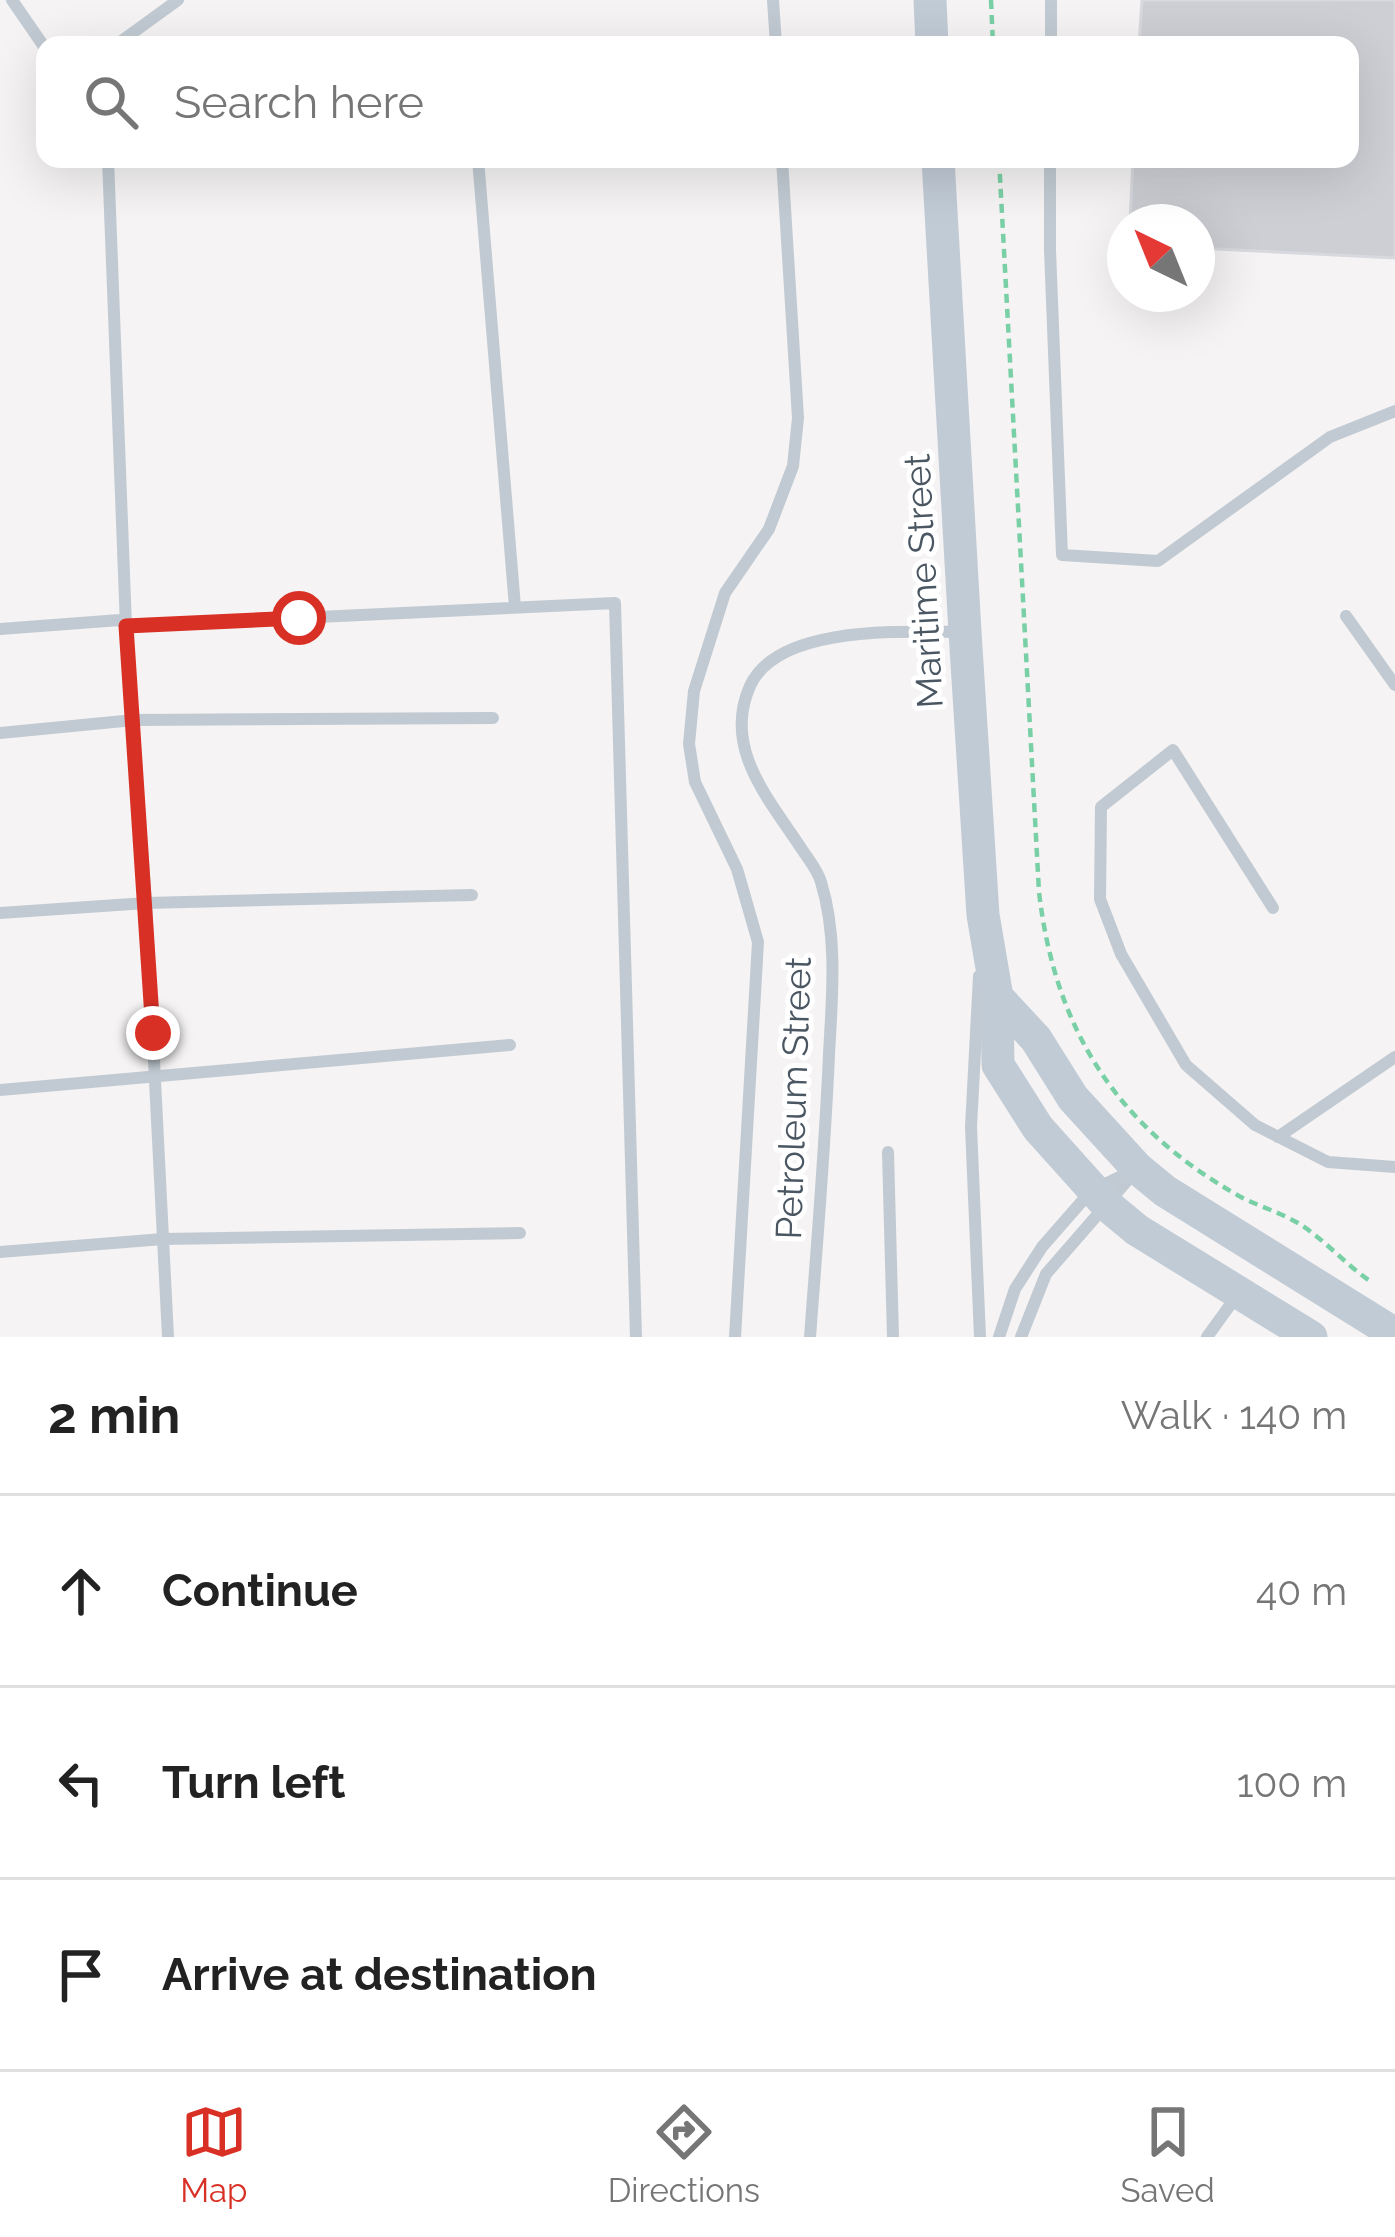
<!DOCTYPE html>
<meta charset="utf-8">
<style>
body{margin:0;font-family:Raleway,sans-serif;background:#f6f6f6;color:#222}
.compass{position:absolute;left:1107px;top:204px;width:108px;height:108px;border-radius:50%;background:#fff;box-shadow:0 12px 48px #0002;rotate:317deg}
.stop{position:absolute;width:36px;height:36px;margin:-27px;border:9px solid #d93025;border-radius:50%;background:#fff}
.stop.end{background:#d93025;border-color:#fff;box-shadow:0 3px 12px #0008}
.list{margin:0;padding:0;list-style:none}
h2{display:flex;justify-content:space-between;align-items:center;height:156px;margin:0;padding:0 48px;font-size:51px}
h2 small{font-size:39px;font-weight:400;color:#767676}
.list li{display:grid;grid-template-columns:78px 1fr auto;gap:36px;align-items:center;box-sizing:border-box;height:192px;padding:0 48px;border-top:3px solid #e0e0e0}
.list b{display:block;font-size:45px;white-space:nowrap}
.list em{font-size:39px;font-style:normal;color:#767676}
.icon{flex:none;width:66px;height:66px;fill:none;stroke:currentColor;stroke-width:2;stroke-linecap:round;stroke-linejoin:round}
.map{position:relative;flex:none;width:1395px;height:1337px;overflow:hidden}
.search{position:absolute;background:#fff;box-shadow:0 12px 48px #0002;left:36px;right:36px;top:36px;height:132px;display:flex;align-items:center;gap:30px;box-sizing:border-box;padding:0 42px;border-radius:24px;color:#767676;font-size:45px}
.sheet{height:732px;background:#fff}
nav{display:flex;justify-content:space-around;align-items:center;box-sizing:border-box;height:168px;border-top:3px solid #e0e0e0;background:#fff;font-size:33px;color:#767676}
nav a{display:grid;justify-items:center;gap:6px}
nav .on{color:#d93025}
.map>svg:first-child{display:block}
.building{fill:#cdcfd5;stroke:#d7d9de;stroke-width:3}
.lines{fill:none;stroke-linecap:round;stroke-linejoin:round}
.path{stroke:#7ad0a6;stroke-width:4.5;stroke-dasharray:9 6;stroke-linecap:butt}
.lane{stroke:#c1cad2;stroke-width:12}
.secondary{stroke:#c1cbd6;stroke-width:33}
.route{stroke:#d93025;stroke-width:15}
.labels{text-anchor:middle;stroke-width:10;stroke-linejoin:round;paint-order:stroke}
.street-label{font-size:36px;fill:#4a5661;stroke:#fff}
</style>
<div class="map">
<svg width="1395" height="1337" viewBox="0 0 1395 1337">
<rect width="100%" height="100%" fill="#f5f3f3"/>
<path class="building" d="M1142 0H1395V258L1197 248V222H1130L1133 159H1350V45H1139Z"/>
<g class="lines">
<path class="path" d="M991 0 993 45
M999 159 1039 892C1055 1030 1117 1127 1239 1196 1258 1206 1279 1212 1298 1223 1324 1239 1345 1264 1370 1281"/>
<path class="lane" d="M12 0 45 48
M773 0 776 45
M116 45 178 0
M1051 45V0
M108 159 126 626 146 903 168 1337
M478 159 515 607
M1050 159V250L1062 555 1158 561 1330 437 1395 411
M1346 616 1395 685
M0 629 120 620 126 626 615 603 636 1337
M0 733 134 720 493 718
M1273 908 1173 750 1101 807 1100 899 1121 954 1186 1065 1255 1125 1328 1162 1395 1167
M0 913 146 903 472 895
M979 976 971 1127 980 1337
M0 1090 510 1045
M1278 1137 1395 1057
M888 1152 893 1337
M0 1252 163 1239 520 1233
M735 1337 758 942 737 869 695 782 689 744 694 691 725 593 769 529 793 466 798 418 782 159
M810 1337C817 1243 825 1149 829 1054 832 998 838 937 821 882 818 871 809 860 803 851 770 800 722 749 750 686 778 624 905 632 961 632
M999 1337 1015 1289 1042 1247 1091 1191 1136 1169
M1021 1337 1046 1274 1133 1174
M1207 1337 1238 1294"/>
<path class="secondary" d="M930 0 932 45
M938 159 965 632 983 915 997 997 998 1065 1038 1128 1108 1206 1137 1230 1311 1337
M997 997 1036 1039 1073 1098 1137 1168 1165 1191 1395 1334"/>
</g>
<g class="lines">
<path class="route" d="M153 1033 126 626 299 618"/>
</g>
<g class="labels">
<g class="street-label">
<text transform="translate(923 581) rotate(-93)" y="13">Maritime Street</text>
<text transform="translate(793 1098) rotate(-88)" y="13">Petroleum Street</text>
</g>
</g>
</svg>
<svg class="compass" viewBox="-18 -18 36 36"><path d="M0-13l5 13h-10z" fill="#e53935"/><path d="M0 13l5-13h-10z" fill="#767676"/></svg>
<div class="stop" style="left:299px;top:618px"></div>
<div class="stop end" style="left:153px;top:1033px"></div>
<div class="search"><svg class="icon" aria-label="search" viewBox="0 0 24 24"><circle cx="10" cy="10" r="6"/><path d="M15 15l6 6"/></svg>Search here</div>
</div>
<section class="sheet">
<h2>2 min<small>Walk · 140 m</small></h2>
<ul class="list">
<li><svg class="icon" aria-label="ahead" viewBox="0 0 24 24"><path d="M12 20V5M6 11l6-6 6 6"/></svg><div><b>Continue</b></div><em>40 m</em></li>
<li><svg class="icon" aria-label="left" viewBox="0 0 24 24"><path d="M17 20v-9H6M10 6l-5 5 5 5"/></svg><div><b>Turn left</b></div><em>100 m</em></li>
<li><svg class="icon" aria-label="arrive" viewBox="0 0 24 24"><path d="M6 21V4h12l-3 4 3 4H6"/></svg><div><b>Arrive at destination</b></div></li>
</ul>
</section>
<nav>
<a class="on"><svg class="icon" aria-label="map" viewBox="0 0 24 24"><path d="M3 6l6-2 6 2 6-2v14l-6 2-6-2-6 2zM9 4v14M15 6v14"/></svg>Map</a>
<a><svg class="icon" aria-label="directions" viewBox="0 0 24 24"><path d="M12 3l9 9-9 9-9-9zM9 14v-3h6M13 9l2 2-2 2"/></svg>Directions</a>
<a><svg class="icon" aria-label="saved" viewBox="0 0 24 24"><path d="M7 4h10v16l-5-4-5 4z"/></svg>Saved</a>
</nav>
